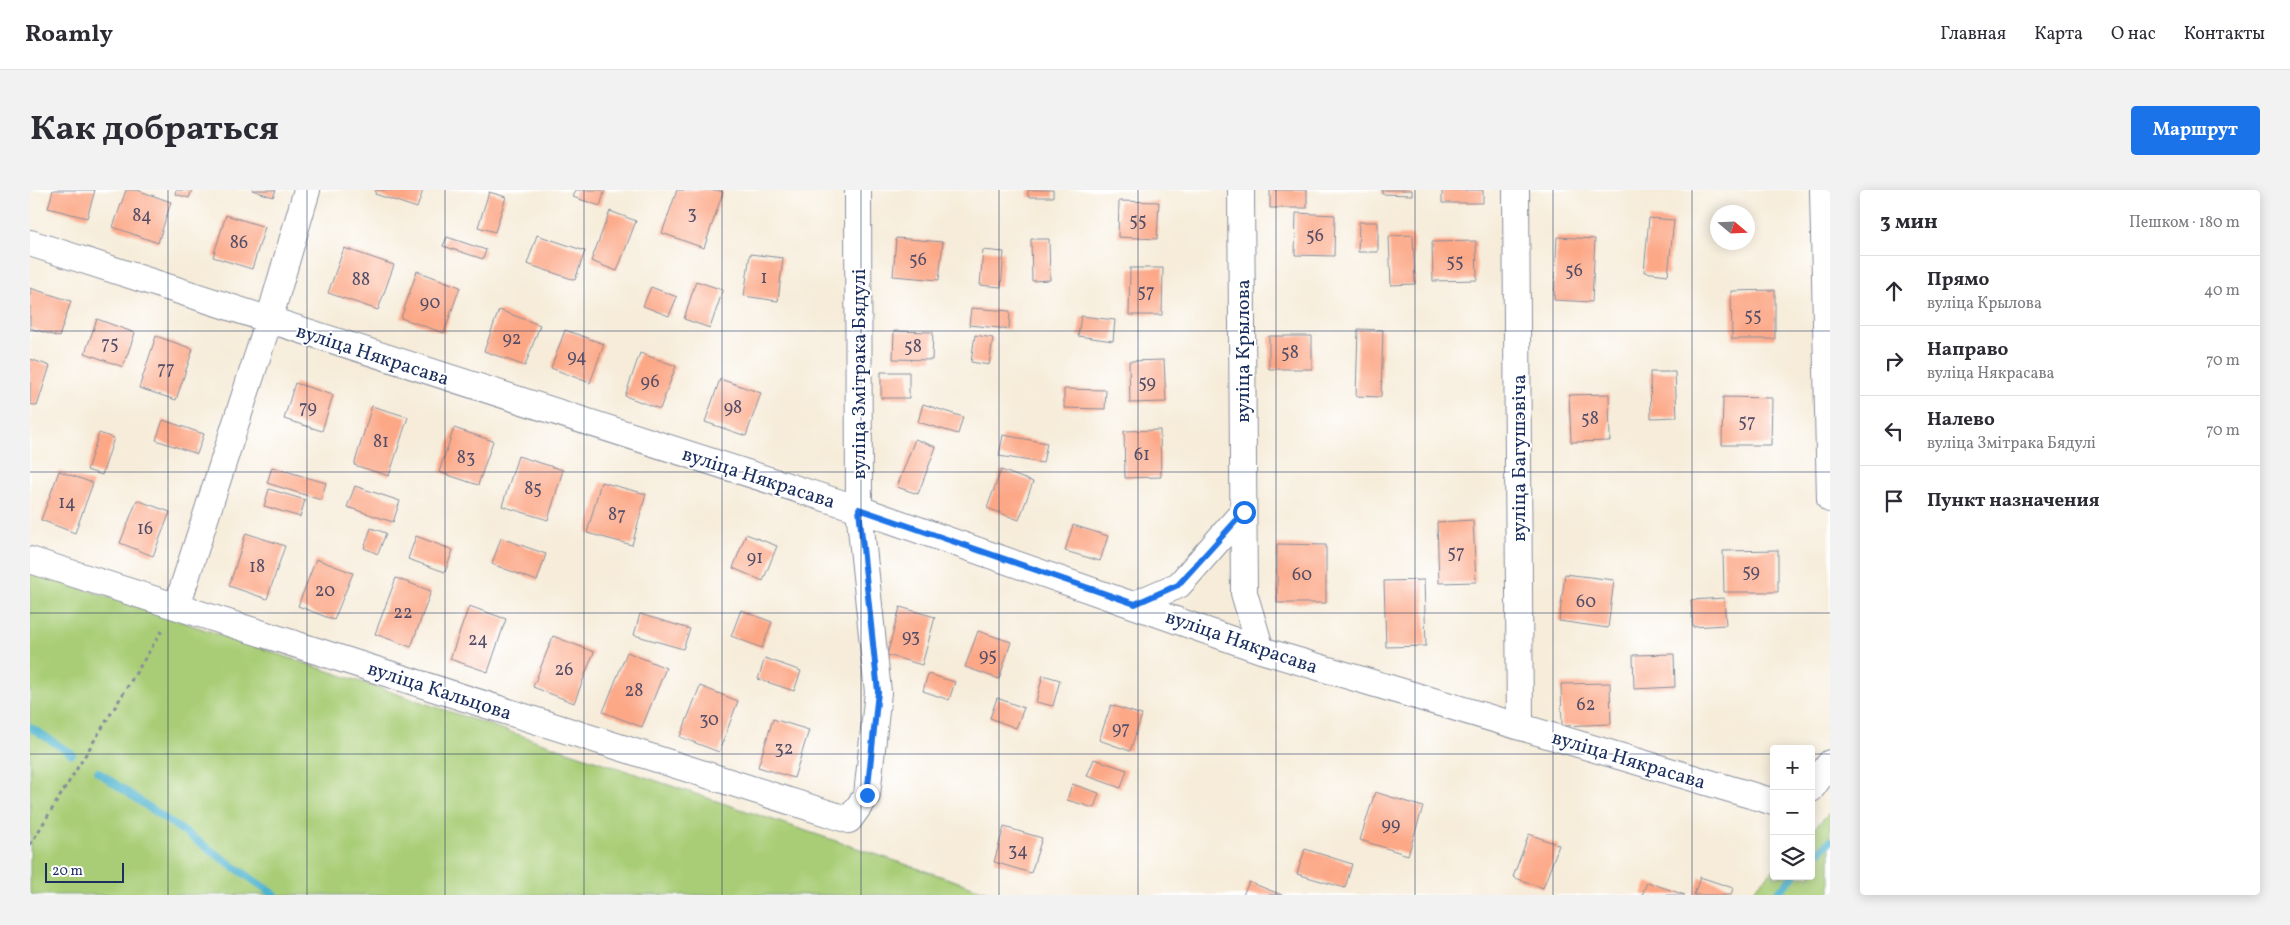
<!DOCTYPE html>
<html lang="ru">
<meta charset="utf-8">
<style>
body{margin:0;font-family:Vollkorn,serif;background:#f2f2f3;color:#2b2b33}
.controls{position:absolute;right:15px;bottom:15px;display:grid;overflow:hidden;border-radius:5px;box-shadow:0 2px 12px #0003}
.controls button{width:45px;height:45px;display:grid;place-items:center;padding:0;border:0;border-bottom:1px solid #e1e1e2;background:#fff;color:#2b2b33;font:25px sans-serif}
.compass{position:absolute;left:1680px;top:15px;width:45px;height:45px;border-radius:50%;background:#fff;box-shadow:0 2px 12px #0003;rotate:109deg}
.scale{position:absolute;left:15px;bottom:12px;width:79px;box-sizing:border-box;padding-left:5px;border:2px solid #1b2f5e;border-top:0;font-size:14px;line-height:18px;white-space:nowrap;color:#1b2f5e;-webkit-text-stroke:4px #fff;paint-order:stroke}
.stop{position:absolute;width:15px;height:15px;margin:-11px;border:4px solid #1a73e8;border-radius:50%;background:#fff}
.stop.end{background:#1a73e8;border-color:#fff;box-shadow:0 1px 5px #0008}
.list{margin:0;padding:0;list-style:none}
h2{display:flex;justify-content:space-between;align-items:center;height:65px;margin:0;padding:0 20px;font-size:21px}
h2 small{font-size:16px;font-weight:400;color:#7c7c81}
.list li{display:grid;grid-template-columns:32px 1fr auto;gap:15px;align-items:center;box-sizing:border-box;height:70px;padding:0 20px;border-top:1px solid #e1e1e2}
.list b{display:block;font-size:19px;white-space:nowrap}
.list p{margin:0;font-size:16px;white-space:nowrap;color:#7c7c81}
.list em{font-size:16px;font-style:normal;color:#7c7c81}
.icon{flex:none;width:28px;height:28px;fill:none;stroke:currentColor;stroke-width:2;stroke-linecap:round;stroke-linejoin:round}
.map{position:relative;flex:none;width:1800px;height:705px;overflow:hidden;border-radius:5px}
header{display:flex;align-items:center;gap:30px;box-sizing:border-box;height:70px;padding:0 25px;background:#fff;border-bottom:1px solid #e1e1e2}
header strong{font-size:24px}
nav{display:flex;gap:28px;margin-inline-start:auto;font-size:18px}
.intro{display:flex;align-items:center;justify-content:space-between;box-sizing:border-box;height:120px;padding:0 30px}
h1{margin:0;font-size:35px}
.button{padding:12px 22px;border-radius:5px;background:#1a73e8;color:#fff;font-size:18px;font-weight:700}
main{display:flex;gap:30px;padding:0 30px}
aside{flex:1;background:#fff;border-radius:5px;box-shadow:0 2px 12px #0003}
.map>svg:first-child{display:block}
.green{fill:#a9cd76;stroke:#627e6a}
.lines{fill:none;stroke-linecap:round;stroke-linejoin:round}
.stream{stroke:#50b4cf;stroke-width:8}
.building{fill:#fca887}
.street-casing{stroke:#888e9c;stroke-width:28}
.path{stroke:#888e9c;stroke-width:3;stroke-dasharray:4 4;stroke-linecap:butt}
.street{stroke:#fff;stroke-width:26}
.route{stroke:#1a73e8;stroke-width:6}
.grid{fill:none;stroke:#1b2f5e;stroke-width:1;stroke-opacity:0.55}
.labels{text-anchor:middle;stroke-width:4;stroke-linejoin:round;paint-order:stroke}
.number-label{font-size:18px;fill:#534d68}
.street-label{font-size:20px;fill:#1b2f5e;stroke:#fff}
</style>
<header>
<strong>Roamly</strong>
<nav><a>Главная</a><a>Карта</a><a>О нас</a><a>Контакты</a></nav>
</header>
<div class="intro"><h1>Как добраться</h1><a class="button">Маршрут</a></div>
<main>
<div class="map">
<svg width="1800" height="705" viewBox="0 0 1800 705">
<rect width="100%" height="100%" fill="#fff"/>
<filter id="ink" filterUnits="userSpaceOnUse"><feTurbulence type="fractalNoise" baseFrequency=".02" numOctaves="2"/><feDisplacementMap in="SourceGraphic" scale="10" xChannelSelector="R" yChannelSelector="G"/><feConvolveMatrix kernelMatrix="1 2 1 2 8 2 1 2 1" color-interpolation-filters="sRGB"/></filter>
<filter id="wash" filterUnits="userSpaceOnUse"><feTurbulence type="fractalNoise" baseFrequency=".0096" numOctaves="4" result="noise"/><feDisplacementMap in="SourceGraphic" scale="20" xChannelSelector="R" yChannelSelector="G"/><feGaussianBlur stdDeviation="1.12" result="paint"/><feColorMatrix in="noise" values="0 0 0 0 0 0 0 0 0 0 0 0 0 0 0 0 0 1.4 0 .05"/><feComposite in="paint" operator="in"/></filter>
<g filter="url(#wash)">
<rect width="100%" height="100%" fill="#f6ecd9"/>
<path class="green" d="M0 381 967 705H0Z
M1800 622V705H1718L1744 679V686H1781V641Z"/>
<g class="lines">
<path class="stream" d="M0 537 42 564
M68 582 245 705
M1781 670 1800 651
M1745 705 1764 686"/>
</g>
<g id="blocks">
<path class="building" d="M23 0H65L57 28 18 18Z
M96 0H107L141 12 128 53 83 37Z
M146 0H162L159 8 145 4Z
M222 0H246L243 7Z
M346 0H393L387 18 345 4Z
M546 0H575L570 16 543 7Z
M647 0H687L693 2 674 58 632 43Z
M998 0H1023V7H998Z
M1240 0H1277V18H1240Z
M1352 0H1382V5L1352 4Z
M1412 0H1453V13H1412Z
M459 2 476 7 465 42 448 37Z
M1089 11 1129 12 1127 49 1088 47Z
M580 21 606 31 587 81 561 71Z
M1266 23 1305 25 1304 66 1265 65Z
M196 25 235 37 222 79 183 67Z
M1619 28 1644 30 1638 85 1614 82Z
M1329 32H1348V62H1328Z
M507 45 555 61 545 90 497 74Z
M1383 45 1385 94 1361 95 1359 46Z
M417 47 456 60 453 69 413 56Z
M1527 47 1565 49 1562 112 1524 110Z
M866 48 913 52 909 90 863 86Z
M1001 49H1019L1020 90 1002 91Z
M1446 51 1447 90 1403 91 1402 52Z
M314 58 364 75 348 120 298 103Z
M953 60 974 62 971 97 950 95Z
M720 64 753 68 748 111 714 106Z
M1100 78H1133L1132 125H1099Z
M387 81 430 97 414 143 371 128Z
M666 91 693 100 680 138 654 129Z
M621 97 647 107 639 126 613 116Z
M0 98 41 111 29 147 0 138Z
M1745 100V149H1702L1701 101Z
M941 118 980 121 979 139 939 135Z
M469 120 510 135 495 176 454 161Z
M1051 126 1085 130 1083 151 1048 146Z
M67 129 105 143 93 177 55 163Z
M1328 139 1353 140 1351 207 1326 206Z
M535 140 574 154 560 193 521 178Z
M864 141 903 142 902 170 863 169Z
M945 145 963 148 959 175 941 172Z
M126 146 163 159 146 210 109 198Z
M1239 146H1282V179H1239Z
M610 163 646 176 630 219 595 206Z
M0 169 20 176 7 216 0 214Z
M1134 170 1136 212 1100 213 1099 171Z
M851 182H879V208H851Z
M1620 182H1645L1647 227 1621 228Z
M690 189 731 203 716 246 675 232Z
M265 193 303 205 292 241 254 229Z
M1034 199 1076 200 1075 219 1034 218Z
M1579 204 1580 251 1541 252 1539 205Z
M1693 207 1742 208 1741 255H1692Z
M893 214 933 227 928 244 888 232Z
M342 216 378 227 359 286 324 275Z
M133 230 174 244 167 264 126 250Z
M424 238 463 251 448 295 409 282Z
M1130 240 1131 287 1095 288 1094 241Z
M69 243 84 248 72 285 57 280Z
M973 245 1017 253 1013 273 969 266Z
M885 249 906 257 888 304 867 297Z
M488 266 533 280 518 330 472 316Z
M242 277 296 293 291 310 237 293Z
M971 280 1003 292 989 330 957 318Z
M29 281 63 293 45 343 11 330Z
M571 292 616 304 602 355 557 343Z
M325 296 370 311 363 332 317 317Z
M239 299 275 310 270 327 234 316Z
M107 310 140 322 123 366 90 353Z
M1443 330 1446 392 1409 393 1407 332Z
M1043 335 1078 346 1070 371 1035 361Z
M341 338 356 343 348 364 334 358Z
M216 343 255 356 237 409 199 396Z
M716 344 747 356 733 391 703 378Z
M386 346 423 360 415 382 378 369Z
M471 348 516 364 507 391 462 374Z
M1247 354 1296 355V413H1247Z
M1748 360V402H1694L1693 361Z
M286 369 323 383 304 430 268 416Z
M1535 384 1584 390 1578 438 1529 431Z
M366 388 401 401 381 457 345 444Z
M1394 390 1396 456 1356 457 1354 391Z
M1694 408 1696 435 1663 437 1661 410Z
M439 416 476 429 458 482 420 469Z
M870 417 905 427 892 475 857 465Z
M711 420 742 432 732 458 701 446Z
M610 424 660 439 653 459 604 445Z
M948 441 981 452 969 489 935 477Z
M523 446 564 462 544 513 503 497Z
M597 462 636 478 612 537 573 522Z
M1644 464 1645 497 1604 499 1603 465Z
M735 468 771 481 764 501 728 489Z
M898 484 925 492 919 510 893 501Z
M1013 485 1030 490 1023 516 1006 512Z
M1580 493 1581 534 1532 536 1531 494Z
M670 496 708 511 689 562 650 547Z
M967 508 994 518 986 538 960 528Z
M1081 515 1112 525 1100 561 1069 550Z
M743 529 779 540 764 588 728 577Z
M1064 569 1097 580 1091 598 1057 586Z
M1042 594 1069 603 1064 618 1037 610Z
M1345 602 1393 617 1378 665 1330 650Z
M974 637 1012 648 1001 683 964 672Z
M1499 644 1529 655 1513 698 1483 687Z
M1275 659 1322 674 1315 698 1267 684Z
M1670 687 1703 698 1701 705H1664Z
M1219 692 1252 705H1213Z
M1617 692 1655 705H1612Z"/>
</g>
</g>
<g filter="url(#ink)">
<use href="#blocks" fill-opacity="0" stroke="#888e9c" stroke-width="1"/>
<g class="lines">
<defs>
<path id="street" d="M1211 0 1214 403 1231 460
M1486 0 1490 537
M1793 0 1800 309
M0 53 829 319 1231 460 1744 612
M0 370 819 630 837 605 848 502 829 319 828 0
M1105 414 1149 395 1213 322
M147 416 239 130 277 0
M1781 599 1800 573"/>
</defs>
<use href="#street" class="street-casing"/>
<path class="path" d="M0 655 133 439"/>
<use href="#street" class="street"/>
</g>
</g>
<g class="lines" filter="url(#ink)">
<path class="route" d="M837 605 848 502 829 319 1105 414 1148 395 1214 322"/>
</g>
<path class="grid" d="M138 0V705M277 0V705M415 0V705M554 0V705M692 0V705M831 0V705M969 0V705M1108 0V705M1246 0V705M1385 0V705M1523 0V705M1662 0V705M0 141H1800M0 282H1800M0 423H1800M0 564H1744M1781 564H1800"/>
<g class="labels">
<g class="number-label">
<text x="662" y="29">3</text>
<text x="112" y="31">84</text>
<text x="1108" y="36">55</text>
<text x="1285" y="51">56</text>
<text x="209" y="58">86</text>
<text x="888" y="75">56</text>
<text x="1425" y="77">55</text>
<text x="1544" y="86">56</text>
<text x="734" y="93">1</text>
<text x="331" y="95">88</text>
<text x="1116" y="107">57</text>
<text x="400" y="118">90</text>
<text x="1723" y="131">55</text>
<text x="482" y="154">92</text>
<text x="80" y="159">75</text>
<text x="883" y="162">58</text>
<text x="1260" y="168">58</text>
<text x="547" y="172">94</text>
<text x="136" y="184">77</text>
<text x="620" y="197">96</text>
<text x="1117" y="198">59</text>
<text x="278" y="223">79</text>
<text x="703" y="223">98</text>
<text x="1560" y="234">58</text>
<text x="1717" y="237">57</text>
<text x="351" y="257">81</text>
<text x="1112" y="270">61</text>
<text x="436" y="273">83</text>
<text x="503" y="304">85</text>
<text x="37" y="318">14</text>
<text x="587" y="330">87</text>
<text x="115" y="344">16</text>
<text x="1426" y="368">57</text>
<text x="725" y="373">91</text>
<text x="227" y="382">18</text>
<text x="1721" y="387">59</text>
<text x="1272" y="390">60</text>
<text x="295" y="406">20</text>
<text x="1556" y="417">60</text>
<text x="373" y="428">22</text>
<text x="881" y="452">93</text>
<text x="448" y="455">24</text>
<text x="958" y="471">95</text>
<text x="534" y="485">26</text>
<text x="604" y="506">28</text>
<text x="1556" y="520">62</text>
<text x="679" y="535">30</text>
<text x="1091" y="544">97</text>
<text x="754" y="564">32</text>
<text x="1361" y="640">99</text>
<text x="988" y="666">34</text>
</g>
<g class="street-label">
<text transform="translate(1212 161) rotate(-90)" y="7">вуліца Крылова</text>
<text transform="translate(343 164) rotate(18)" y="7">вуліца Някрасава</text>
<text transform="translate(828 184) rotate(-90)" y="7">вуліца Змітрака Бядулі</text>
<text transform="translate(1488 268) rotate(-90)" y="7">вуліца Багушэвіча</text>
<text transform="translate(729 287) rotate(18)" y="7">вуліца Някрасава</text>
<text transform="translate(1212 451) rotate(19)" y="7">вуліца Някрасава</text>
<text transform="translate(410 500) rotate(18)" y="7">вуліца Кальцова</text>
<text transform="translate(1599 569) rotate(17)" y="7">вуліца Някрасава</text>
</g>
</g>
</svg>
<div class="controls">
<button>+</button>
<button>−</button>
<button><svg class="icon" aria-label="layers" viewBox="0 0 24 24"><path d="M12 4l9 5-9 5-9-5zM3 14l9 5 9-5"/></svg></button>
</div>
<svg class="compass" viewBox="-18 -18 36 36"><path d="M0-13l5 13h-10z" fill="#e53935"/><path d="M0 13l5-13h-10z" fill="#7c7c81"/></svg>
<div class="scale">20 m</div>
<div class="stop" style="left:1214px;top:322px"></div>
<div class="stop end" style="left:837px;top:605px"></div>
</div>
<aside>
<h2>3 мин<small>Пешком · 180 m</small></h2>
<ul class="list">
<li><svg class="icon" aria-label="ahead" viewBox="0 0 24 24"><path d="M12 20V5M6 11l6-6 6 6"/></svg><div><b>Прямо</b><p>вуліца Крылова</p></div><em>40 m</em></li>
<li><svg class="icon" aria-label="right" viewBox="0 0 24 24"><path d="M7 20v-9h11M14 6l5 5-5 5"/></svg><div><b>Направо</b><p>вуліца Някрасава</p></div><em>70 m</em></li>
<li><svg class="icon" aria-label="left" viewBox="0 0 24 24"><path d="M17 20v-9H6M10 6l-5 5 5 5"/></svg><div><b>Налево</b><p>вуліца Змітрака Бядулі</p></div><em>70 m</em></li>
<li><svg class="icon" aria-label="arrive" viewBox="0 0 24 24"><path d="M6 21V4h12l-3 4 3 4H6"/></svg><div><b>Пункт назначения</b></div></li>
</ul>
</aside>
</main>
